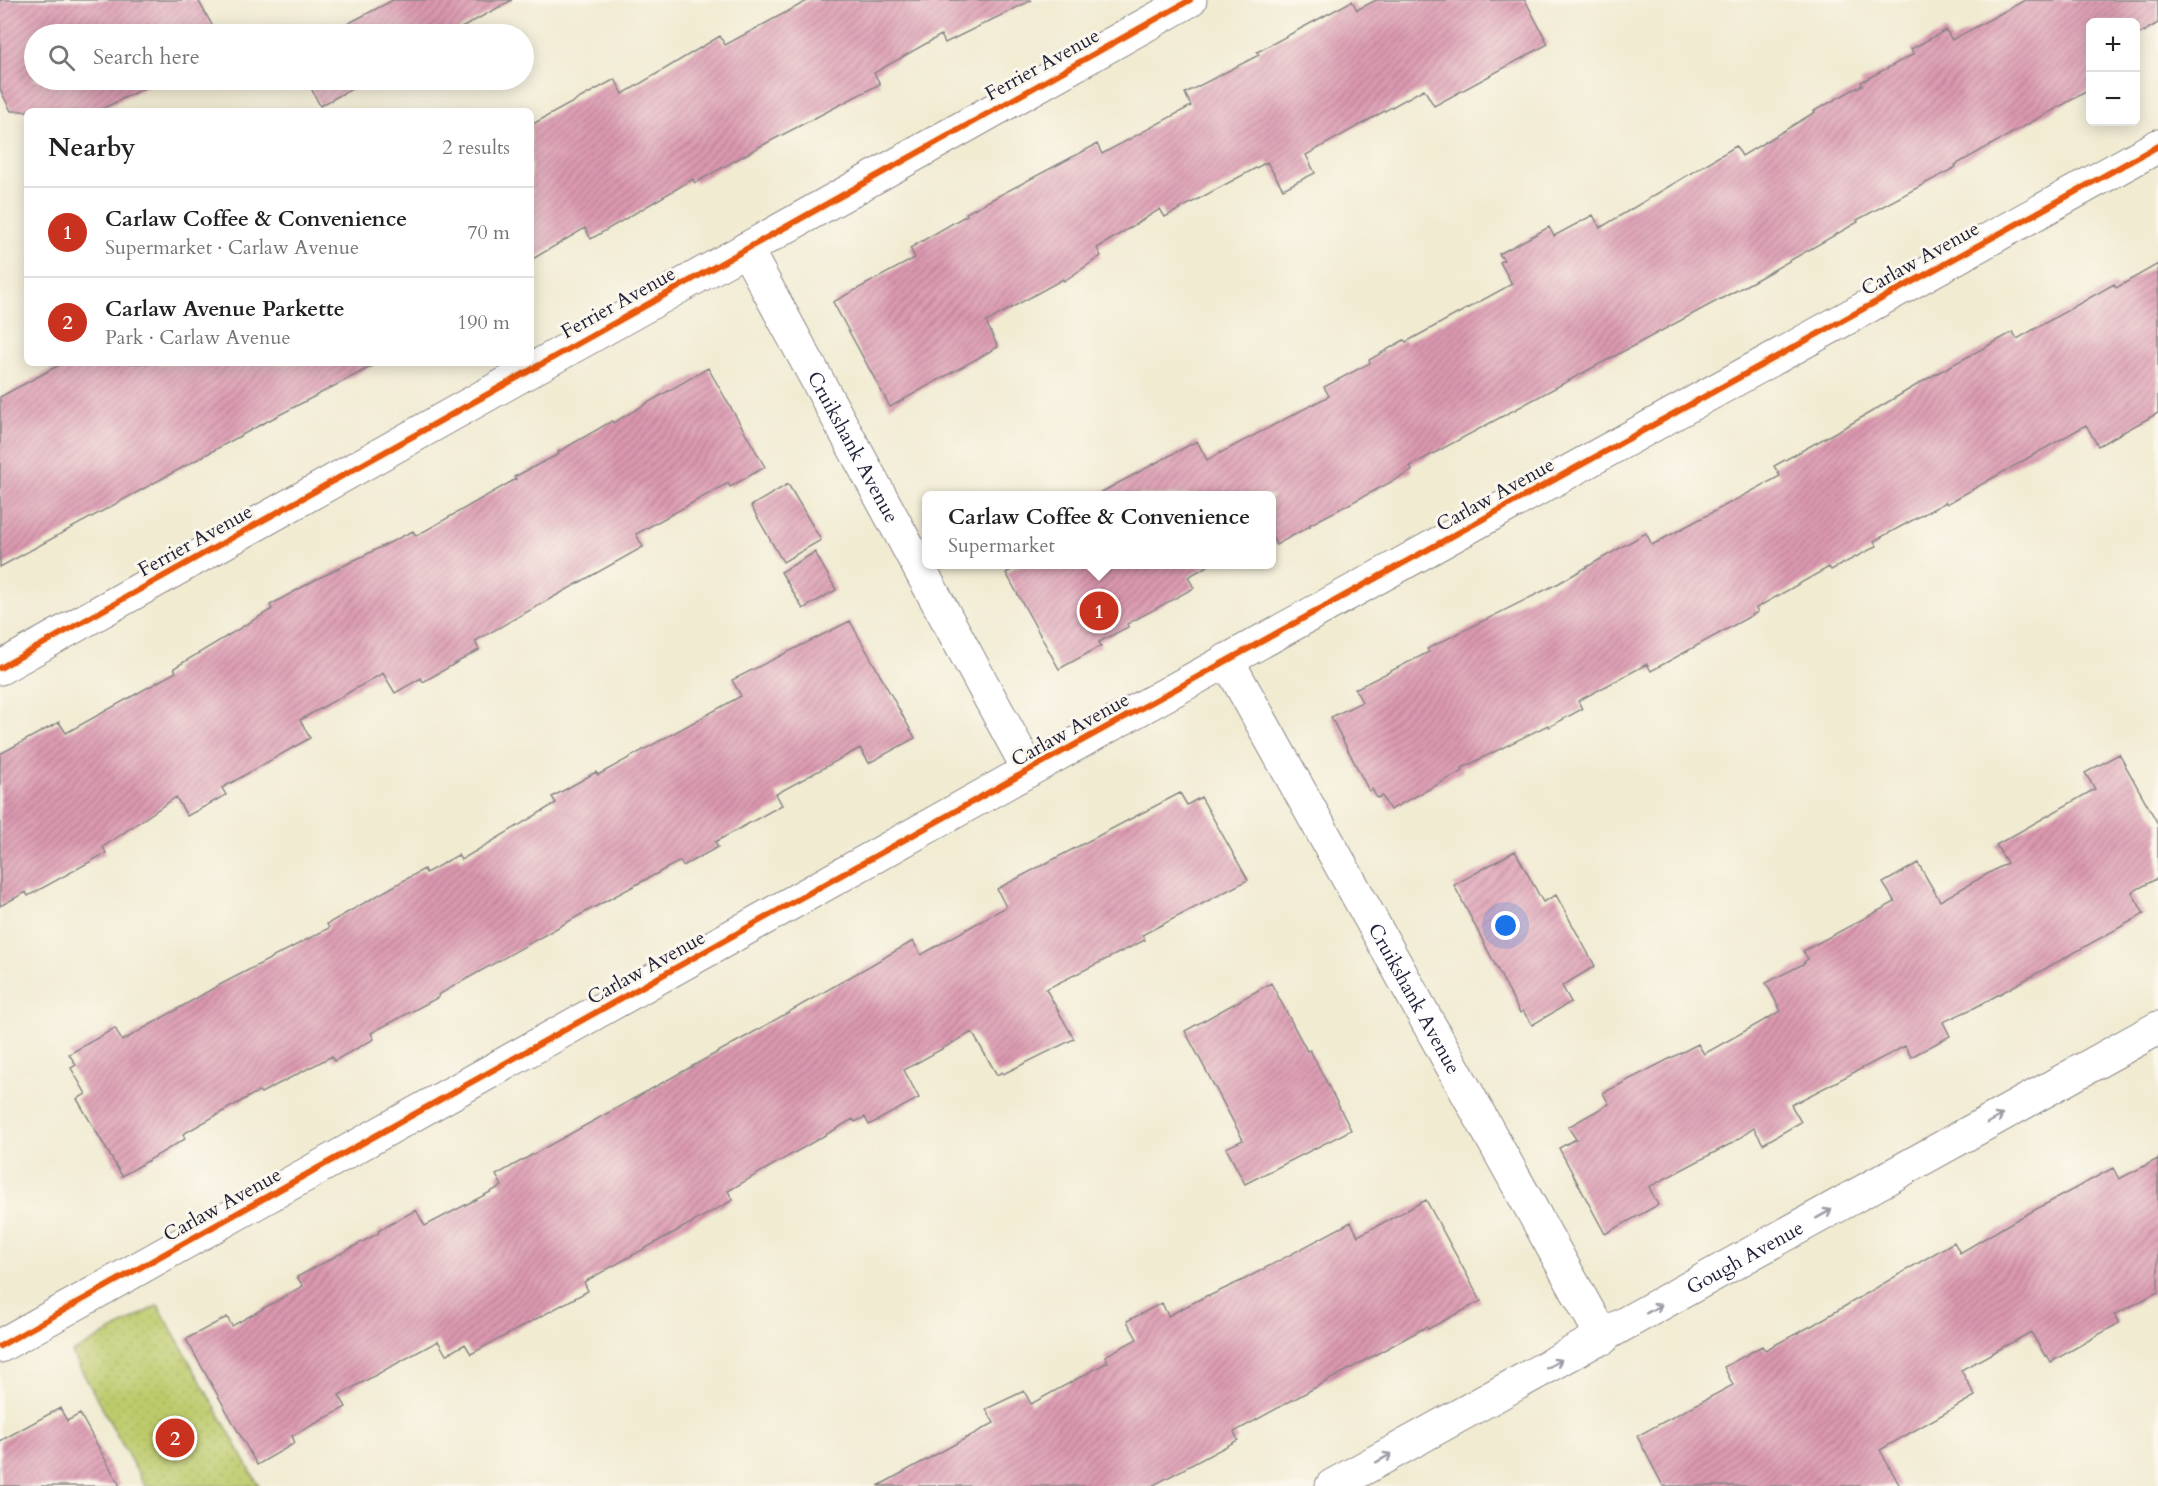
<!DOCTYPE html>
<meta charset="utf-8">
<style>
body{margin:0;font-family:Cardo,serif;background:#f6f6f6;color:#222}
.controls{position:absolute;right:18px;top:18px;display:grid;overflow:hidden;border-radius:9px;box-shadow:0 3px 15px #0003}
.controls button{width:54px;height:54px;display:grid;place-items:center;padding:0;border:0;border-bottom:2px solid #e0e0e0;background:#fff;color:#222;font:30px sans-serif}
.you{position:absolute;left:1506px;top:926px;width:21px;height:21px;margin:-15px;border:4px solid #fff;border-radius:50%;background:#1a73e8;box-shadow:0 0 0 9px #1a73e833}
.badge{display:grid;place-items:center;width:39px;height:39px;border-radius:50%;background:#c8321e;color:#fff;font-size:20px;font-weight:700}
.pin{position:absolute;translate:-50% -50%;border:3px solid #fff;box-shadow:0 2px 6px #0006}
.popup{position:absolute;left:922px;top:491px;width:354px;height:78px;box-sizing:border-box;display:grid;place-content:center;border-radius:9px;background:#fff;filter:drop-shadow(0 2px 4px #0005);font-size:20px;white-space:nowrap;color:#767676}
.popup b{font-size:22px;color:#222}
.popup::after{content:'';position:absolute;left:50%;top:100%;margin-left:-12px;border:12px solid transparent;border-top-color:#fff}
.list{margin:0;padding:0;list-style:none}
h2{display:flex;justify-content:space-between;align-items:center;height:78px;margin:0;padding:0 24px;font-size:26px}
h2 small{font-size:20px;font-weight:400;color:#767676}
.list li{display:grid;grid-template-columns:39px 1fr auto;gap:18px;align-items:center;box-sizing:border-box;height:90px;padding:0 24px;border-top:2px solid #e0e0e0}
.list b{display:block;font-size:22px;white-space:nowrap}
.list p{margin:0;font-size:20px;white-space:nowrap;color:#767676}
.list em{font-size:20px;font-style:normal;color:#767676}
.icon{flex:none;width:33px;height:33px;fill:none;stroke:currentColor;stroke-width:2;stroke-linecap:round;stroke-linejoin:round}
.map{position:relative;flex:none;width:2158px;height:1486px;overflow:hidden}
.search{position:absolute;background:#fff;box-shadow:0 3px 15px #0003;left:24px;top:24px;width:510px;height:66px;display:flex;align-items:center;gap:15px;box-sizing:border-box;padding:0 21px;border-radius:33px;color:#767676;font-size:22px}
.panel{position:absolute;background:#fff;box-shadow:0 3px 15px #0003;left:24px;top:108px;width:510px;height:258px;border-radius:9px}
.map>svg:first-child{display:block}
.grass{fill:url(#grass-dots);stroke:#707653;stroke-width:1.5}
.building{fill:url(#building-hatch)}
.lines{fill:none;stroke-linecap:round;stroke-linejoin:round}
.minor-casing{stroke:#8a8686;stroke-width:35}
.minor{stroke:#fff;stroke-width:33}
.cycleway-casing{stroke:#fbf7ec;stroke-width:10}
.cycleway{stroke:#e8590c;stroke-width:6}
.oneway{stroke:#9c9ca7}
.labels{text-anchor:middle;stroke-width:6;stroke-linejoin:round;paint-order:stroke}
.street-label{font-size:20px;fill:#22223b;stroke:#fbf7ec}
</style>
<div class="map">
<svg width="2158" height="1486" viewBox="0 0 2158 1486">
<defs>
<pattern id="grass-dots" width="8" height="8" patternUnits="userSpaceOnUse" patternTransform="scale(1.5)"><rect width="8" height="8" fill="#bdca6b"/><path d="M2 2h.1M6 6h.1" fill="none" stroke="#a2ad5e" stroke-width="1.8" stroke-linecap="round"/></pattern>
<pattern id="building-hatch" width="6" height="6" patternUnits="userSpaceOnUse" patternTransform="scale(1.5)"><rect width="6" height="6" fill="#dc99b0"/><path d="M-1 1l2-2M0 6l6-6M5 7l2-2" fill="none" stroke="#b27c90"/></pattern>
</defs>
<rect width="100%" height="100%" fill="#fbf7ec"/>
<filter id="ink" filterUnits="userSpaceOnUse"><feTurbulence type="fractalNoise" baseFrequency=".0167" numOctaves="2"/><feDisplacementMap in="SourceGraphic" scale="12" xChannelSelector="R" yChannelSelector="G"/><feConvolveMatrix kernelMatrix="1 2 1 2 8 2 1 2 1" color-interpolation-filters="sRGB"/></filter>
<filter id="wash" filterUnits="userSpaceOnUse"><feTurbulence type="fractalNoise" baseFrequency=".008" numOctaves="4" result="noise"/><feDisplacementMap in="SourceGraphic" scale="24" xChannelSelector="R" yChannelSelector="G"/><feGaussianBlur stdDeviation="1.35" result="paint"/><feColorMatrix in="noise" values="0 0 0 0 0 0 0 0 0 0 0 0 0 0 0 0 0 1.4 0 .05"/><feComposite in="paint" operator="in"/></filter>
<g filter="url(#wash)">
<rect width="100%" height="100%" fill="#f1ebd2"/>
<path class="grass" d="M158 1305 259 1486H145L72 1353Z"/>
<g id="blocks">
<path class="building" d="M0 0H198L217 34H34V80H160L98 111H11L0 89Z
M393 0H512L450 34H328Z
M809 0H1032L945 43 941 35 874 73 880 84 759 147 695 183 693 179 591 239 585 228 531 260V125L615 79 623 94 720 36 725 45Z
M1376 0H1525L1548 44 1434 106 1424 89 1306 155 1315 173 1283 189 1267 162 1165 217 1160 209 1097 248 1101 256 1064 281 1063 279 986 322 998 347 890 407 833 302 915 258 910 248 967 215 966 213 1097 144 1102 154 1191 106 1185 93 1259 55 1257 52 1352 1 1357 10Z
M2025 0H2158V23L2136 36V22H2091V89L1955 165 1956 167 1857 220 1858 222 1754 281 1410 466 1412 471 1309 525 1310 526 1276 545 1272 536V495H1096L1197 441 1207 460 1329 396 1324 387 1370 363 1369 360 1404 340 1406 342 1512 284 1500 262 1504 260 1499 254 1549 227 1554 236 1593 215 1600 228 1736 146 1742 156 1815 112 1814 111 1862 85 1861 82 1914 54 1911 49 1946 30 1952 40Z
M307 80H368L320 106Z
M2158 264V413L2098 446 2086 425 1947 504 1946 502 1874 541 1877 546 1831 570 1829 567 1756 608 1758 612 1651 671 1647 664 1578 701 1582 709 1549 727 1548 725 1462 768 1463 771 1390 810 1382 796 1377 798 1372 789 1369 791 1331 717 1362 702 1355 689 1429 652 1427 649 1559 583 1646 533 1652 545 1672 534 1780 476 1774 466 1854 422 1932 376 2013 332 2017 339 2114 284 2116 288Z
M63 363H378L262 424 0 567V397Z
M708 368 765 467 730 487 728 483 636 534 643 547 475 641 479 650 477 651 423 682 421 678 395 693 383 673 300 720 310 738 222 788 226 795 187 816 176 797 103 847 106 853 28 896 26 892 0 906V754L59 722 66 733 176 672 174 668 272 609 270 605 315 580 413 531 416 536 516 479 514 477 559 454 558 452 612 421 613 423Z
M788 484 821 540 783 562 751 506Z
M815 552 836 590 803 609 781 572Z
M1021 564H1211L1188 577 1194 588 1127 624 1128 627 1099 642 1101 646 1059 669 1006 573Z
M850 621 915 738 869 763 860 748 776 794 782 805 715 842 718 847 683 866 680 861 580 915 438 995 439 997 371 1033 374 1039 334 1061 332 1056 261 1093 259 1091 183 1134 185 1139 122 1176 77 1099 86 1094 71 1068 76 1065 69 1054 115 1028 122 1041 214 988 329 928 327 924 424 869 426 873 458 855 461 860 556 803 552 797 596 772 598 775 741 696 732 680Z
M2119 754 2158 824V878L2132 892 2144 914 1976 1007 1943 1022 1950 1036 1911 1057 1905 1046 1791 1105 1801 1122 1763 1144 1754 1128 1732 1143 1649 1187 1658 1205 1605 1234 1559 1148 1576 1139 1568 1127 1609 1104 1603 1093 1698 1044 1704 1054 1781 1011 1766 983 1805 963 1804 962 1808 959 1803 951 1895 902 1883 883 1918 863 1940 901 2007 863 1996 845 2095 789 2085 773Z
M1180 793 1187 805 1201 797 1248 880 1142 935 1145 940 1046 989 1074 1039 1003 1074 1002 1072 997 1075 972 1032 904 1070 919 1098 869 1125 865 1117 855 1122 853 1119 728 1191 733 1200 584 1282 588 1291 471 1354 465 1344 446 1355 438 1341 339 1395 346 1407 292 1436 295 1443 257 1465 186 1339 227 1317 232 1326 303 1286 297 1277 379 1233 378 1231 416 1210 425 1226 502 1186 496 1175 747 1036 913 941 921 955 1006 907 997 889Z
M1515 851 1543 902 1556 895 1595 966 1562 986 1571 1002 1532 1025 1523 1011 1520 1013 1454 885Z
M1271 983 1307 1051 1310 1050 1351 1130 1245 1184 1226 1148 1243 1140 1185 1031Z
M2158 1159V1292L2114 1315 2119 1323 2051 1362 2047 1355 2045 1356 2031 1332 1961 1370 1975 1396 1880 1450 1900 1486H1663L1637 1436 1733 1385 1724 1367 1762 1346 1765 1350 1813 1325 1954 1242 1960 1253 2014 1221 2113 1168 2119 1179Z
M1426 1200 1481 1301 1428 1329 1426 1327 1234 1432 1238 1440 1152 1486H878L994 1423 986 1409 1024 1391 1031 1404 1108 1362 1105 1356 1137 1339 1127 1321 1162 1303 1168 1316 1208 1295 1209 1296 1243 1280 1351 1222 1358 1236Z
M60 1408 67 1421 80 1414 120 1486H0V1441Z"/>
</g>
</g>
<g filter="url(#ink)">
<use href="#blocks" fill-opacity="0" stroke="#8a8686" stroke-width="1.5"/>
<g class="lines">
<defs>
<g id="minor">
<path id="s1" d="M746 249 1029 770"/>
<path id="s2" d="M1227 660 1603 1338"/>
<path d="M0 668 1190 0"/>
<path d="M0 1346 1029 770 2158 146"/>
<path id="s3" d="M1332 1486 2158 1028"/>
</g>
</defs>
<use href="#minor" class="minor-casing"/>
<use href="#minor" class="minor"/>
<defs>
<path id="cycleway" d="M0 668 1190 0
M0 1346 1029 770 2158 146"/>
</defs>
<use href="#cycleway" class="cycleway-casing"/>
<use href="#cycleway" class="cycleway"/>
</g>
<defs><path id="oneway-shaft" d="M-6 0H5M1.5-3L5.5 0L1.5 3" fill="none" stroke-width="1.6" stroke-linecap="round" stroke-linejoin="round" transform="scale(1.5)"/></defs>
<g class="oneway">
<use href="#oneway-shaft" transform="translate(1995 1119) rotate(-29)"/>
<use href="#oneway-shaft" transform="translate(1824 1214) rotate(-29)"/>
<use href="#oneway-shaft" transform="translate(1654 1309) rotate(-29)"/>
<use href="#oneway-shaft" transform="translate(1554 1364) rotate(-29)"/>
<use href="#oneway-shaft" transform="translate(1384 1458) rotate(-29)"/>
</g>
</g>
<g class="labels">
<g class="street-label">
<text transform="translate(1042 64) rotate(-29)" y="7">Ferrier Avenue</text>
<text transform="translate(1920 258) rotate(-29)" y="7">Carlaw Avenue</text>
<text transform="translate(618 302) rotate(-29)" y="7">Ferrier Avenue</text>
<text dy="7" stroke="none"><textPath href="#s1" startOffset="225">Cruikshank Avenue</textPath></text>
<text transform="translate(1495 494) rotate(-29)" y="7">Carlaw Avenue</text>
<text transform="translate(195 540) rotate(-29)" y="7">Ferrier Avenue</text>
<text transform="translate(1070 729) rotate(-29)" y="7">Carlaw Avenue</text>
<text transform="translate(646 967) rotate(-29)" y="7">Carlaw Avenue</text>
<text dy="7" stroke="none"><textPath href="#s2" startOffset="387">Cruikshank Avenue</textPath></text>
<text transform="translate(222 1204) rotate(-29)" y="7">Carlaw Avenue</text>
<text dy="7" stroke="none"><textPath href="#s3" startOffset="472">Gough Avenue</textPath></text>
</g>
</g>
</svg>
<div class="controls">
<button>+</button>
<button>−</button>
</div>
<div class="you"></div>
<div class="pin badge" style="left:1099px;top:611px">1</div>
<div class="popup"><b>Carlaw Coffee &amp; Convenience</b>Supermarket</div>
<div class="pin badge" style="left:175px;top:1438px">2</div>
<div class="search"><svg class="icon" aria-label="search" viewBox="0 0 24 24"><circle cx="10" cy="10" r="6"/><path d="M15 15l6 6"/></svg>Search here</div>
<section class="panel">
<h2>Nearby<small>2 results</small></h2>
<ul class="list">
<li><span class="badge">1</span><div><b>Carlaw Coffee &amp; Convenience</b><p>Supermarket · Carlaw Avenue</p></div><em>70 m</em></li>
<li><span class="badge">2</span><div><b>Carlaw Avenue Parkette</b><p>Park · Carlaw Avenue</p></div><em>190 m</em></li>
</ul>
</section>
</div>
